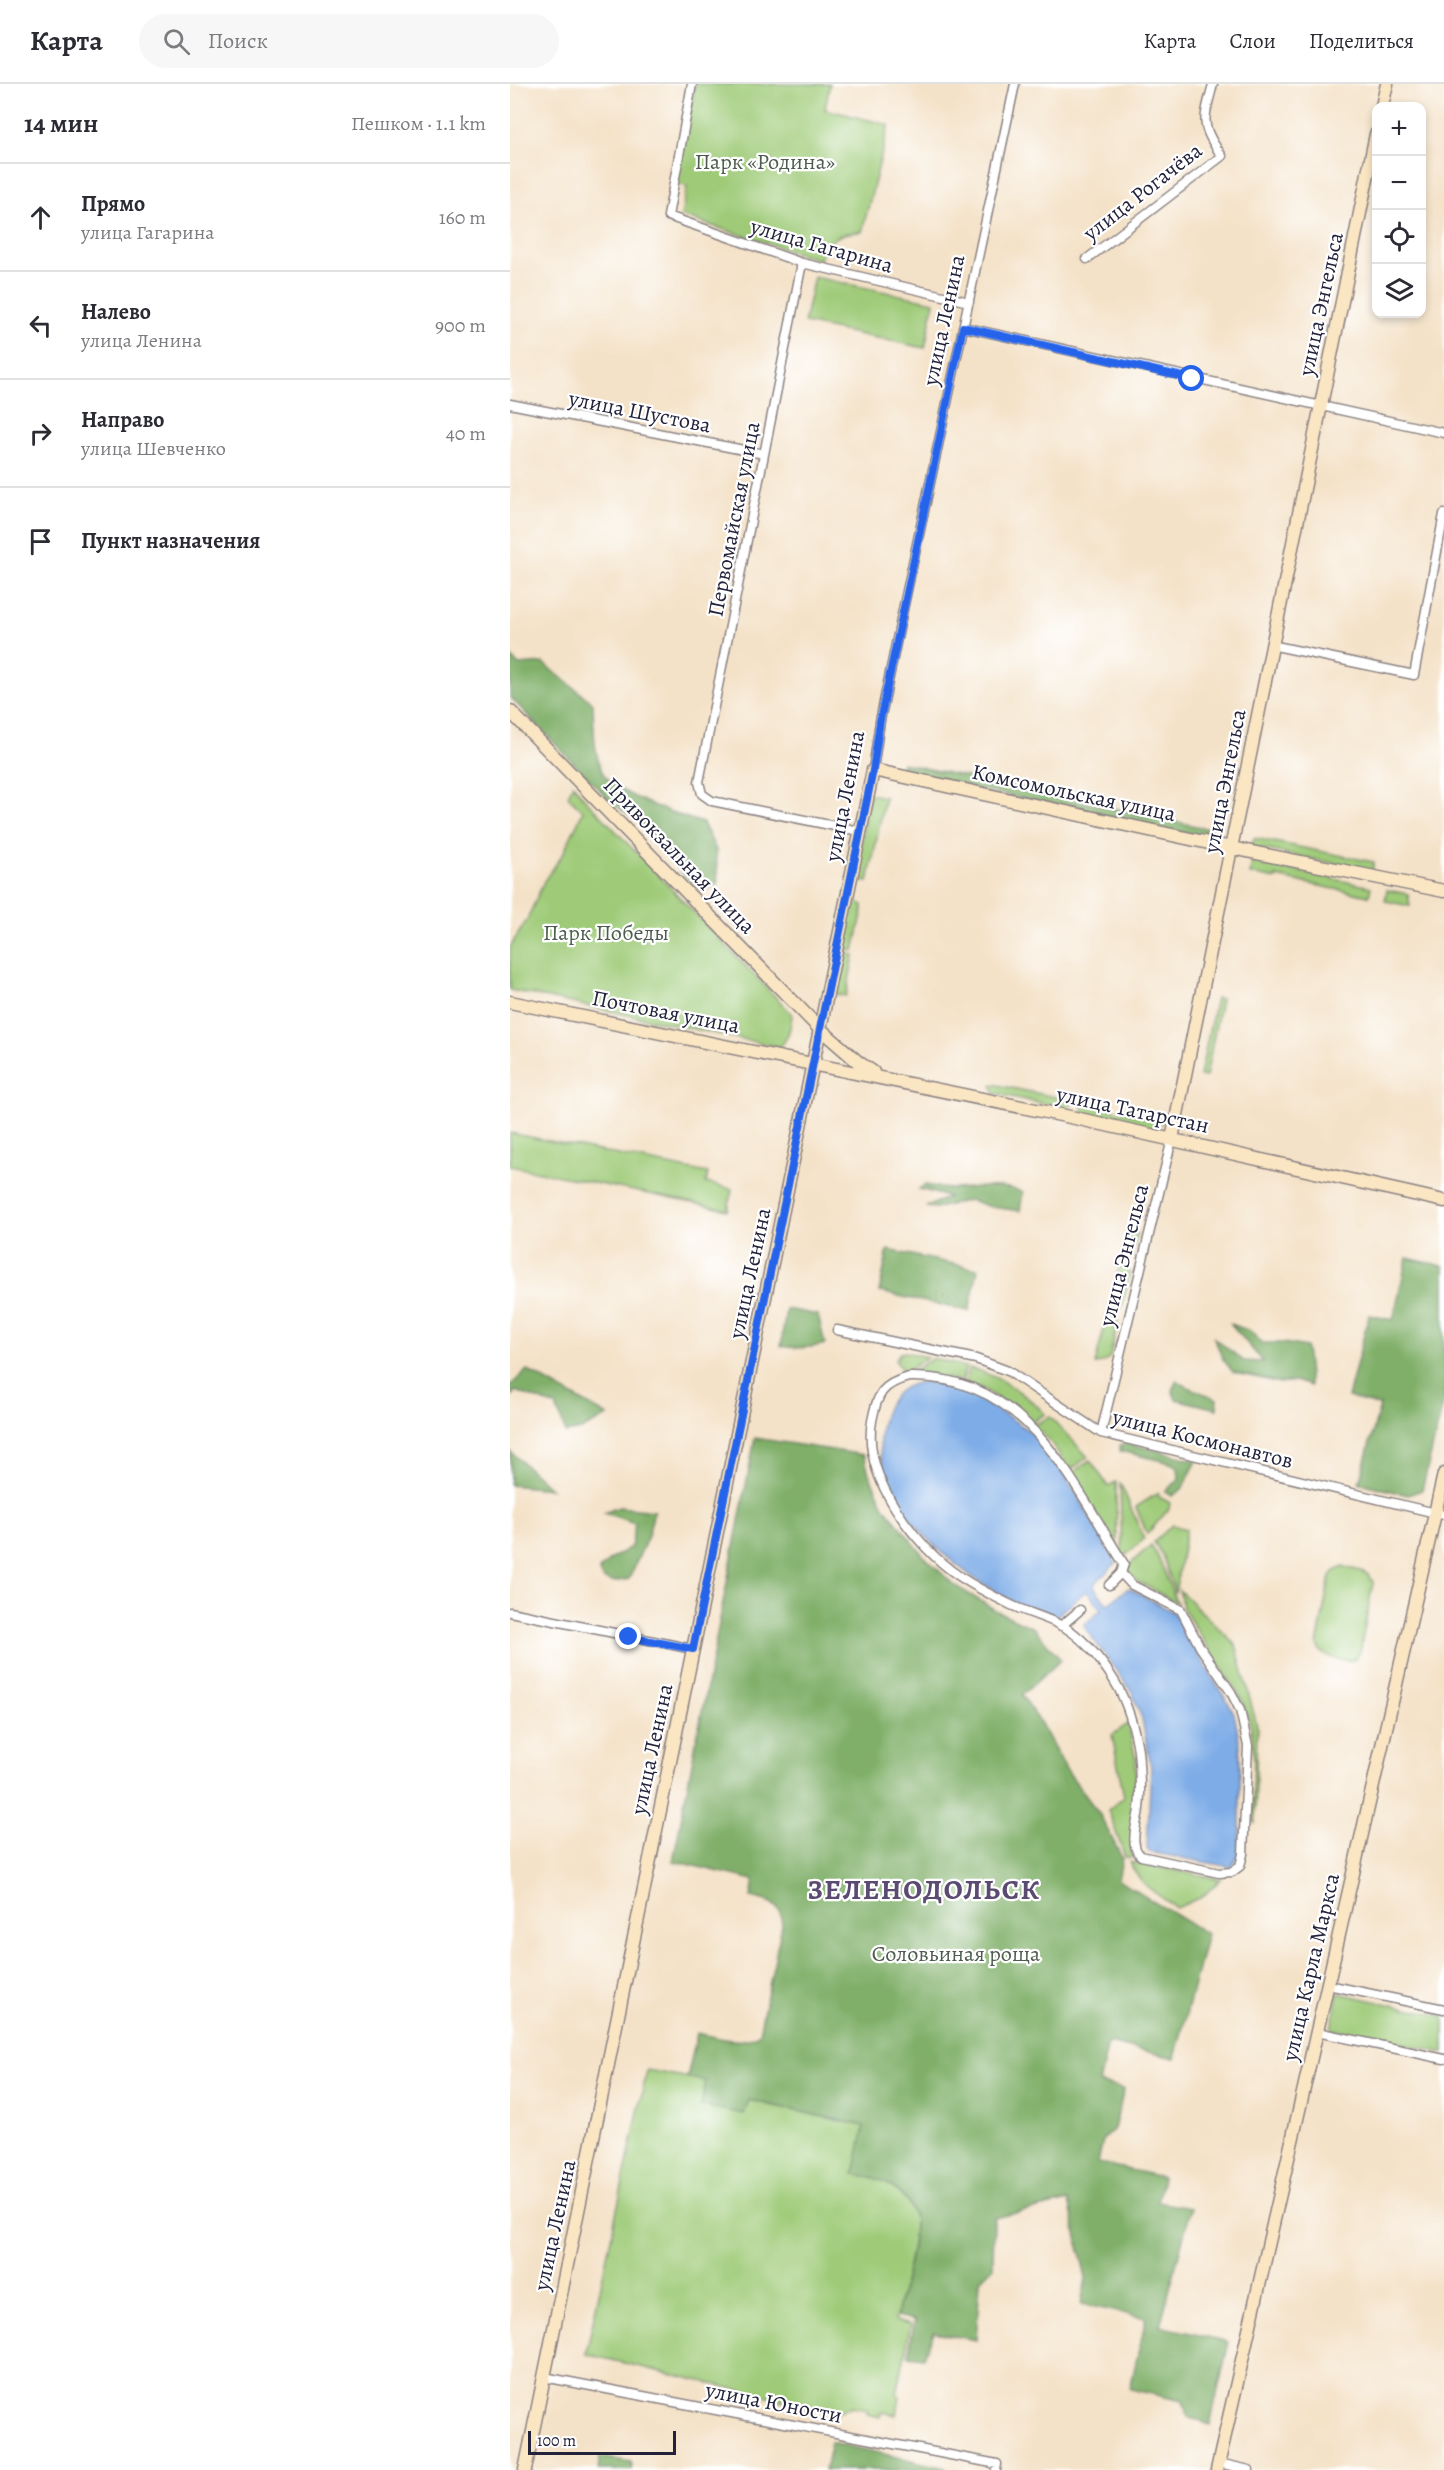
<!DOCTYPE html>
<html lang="ru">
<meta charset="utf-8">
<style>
body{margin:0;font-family:Alegreya,serif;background:#f7f7f7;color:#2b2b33}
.controls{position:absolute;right:18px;top:18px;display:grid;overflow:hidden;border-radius:12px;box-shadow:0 3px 9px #0003}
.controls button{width:54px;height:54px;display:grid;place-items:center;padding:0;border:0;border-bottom:2px solid #e1e1e2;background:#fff;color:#2b2b33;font:30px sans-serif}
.scale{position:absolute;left:18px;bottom:15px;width:148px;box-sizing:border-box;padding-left:6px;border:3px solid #22223b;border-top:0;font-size:16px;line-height:21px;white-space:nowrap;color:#22223b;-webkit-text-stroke:4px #fff;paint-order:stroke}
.stop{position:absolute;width:18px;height:18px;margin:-14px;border:4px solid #2563eb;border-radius:50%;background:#fff}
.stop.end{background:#2563eb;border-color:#fff;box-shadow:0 2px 6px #0008}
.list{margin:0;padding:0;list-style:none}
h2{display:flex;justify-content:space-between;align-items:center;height:78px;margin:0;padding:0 24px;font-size:26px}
h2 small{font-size:20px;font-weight:400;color:#7c7c81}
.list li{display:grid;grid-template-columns:39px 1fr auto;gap:18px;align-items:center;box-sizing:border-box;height:108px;padding:0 24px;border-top:2px solid #e1e1e2}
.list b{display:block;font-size:22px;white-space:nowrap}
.list p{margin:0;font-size:20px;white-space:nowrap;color:#7c7c81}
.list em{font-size:20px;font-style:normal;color:#7c7c81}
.icon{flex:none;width:33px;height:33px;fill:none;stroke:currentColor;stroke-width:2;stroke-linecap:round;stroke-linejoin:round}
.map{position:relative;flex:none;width:934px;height:2386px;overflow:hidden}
header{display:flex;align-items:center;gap:36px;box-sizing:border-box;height:84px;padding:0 30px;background:#fff;border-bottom:2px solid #e1e1e2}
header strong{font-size:28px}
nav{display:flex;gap:33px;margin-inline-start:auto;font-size:21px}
.search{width:420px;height:54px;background:#f7f7f7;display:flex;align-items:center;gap:15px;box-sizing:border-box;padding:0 21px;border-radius:33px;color:#7c7c81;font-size:22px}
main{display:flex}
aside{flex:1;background:#fff}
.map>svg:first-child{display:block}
.green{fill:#9fcb78;stroke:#60765a;stroke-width:1.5}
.forest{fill:#7faf68;stroke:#506852;stroke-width:1.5}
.water{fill:#7dace7;stroke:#506791;stroke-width:1.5}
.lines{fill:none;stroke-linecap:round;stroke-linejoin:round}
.street-casing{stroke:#8b8282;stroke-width:11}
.secondary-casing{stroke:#8b8282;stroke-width:15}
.street{stroke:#fff;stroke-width:8}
.secondary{stroke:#fbe6c4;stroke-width:12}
.route{stroke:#2563eb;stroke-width:8}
.labels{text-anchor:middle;stroke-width:4.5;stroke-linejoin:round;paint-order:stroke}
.park-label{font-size:22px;fill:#4e5d50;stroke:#fff}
.street-label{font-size:22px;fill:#22223b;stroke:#fff}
.district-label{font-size:28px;font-weight:bold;letter-spacing:1.5px;fill:#5b4a71;stroke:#fff}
</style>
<header>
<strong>Карта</strong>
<div class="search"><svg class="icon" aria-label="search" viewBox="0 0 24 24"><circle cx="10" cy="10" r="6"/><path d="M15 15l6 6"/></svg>Поиск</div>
<nav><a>Карта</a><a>Слои</a><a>Поделиться</a></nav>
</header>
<main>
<aside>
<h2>14 мин<small>Пешком · 1.1 km</small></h2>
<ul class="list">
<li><svg class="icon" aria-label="ahead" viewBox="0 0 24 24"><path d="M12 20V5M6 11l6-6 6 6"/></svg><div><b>Прямо</b><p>улица Гагарина</p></div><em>160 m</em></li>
<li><svg class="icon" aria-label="left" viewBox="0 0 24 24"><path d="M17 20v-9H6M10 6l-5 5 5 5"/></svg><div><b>Налево</b><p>улица Ленина</p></div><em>900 m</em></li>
<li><svg class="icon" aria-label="right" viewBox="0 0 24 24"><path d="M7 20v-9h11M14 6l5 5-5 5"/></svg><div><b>Направо</b><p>улица Шевченко</p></div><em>40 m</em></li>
<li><svg class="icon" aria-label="arrive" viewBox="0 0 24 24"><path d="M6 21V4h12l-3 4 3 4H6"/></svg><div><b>Пункт назначения</b></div></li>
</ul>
</aside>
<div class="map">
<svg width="934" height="2386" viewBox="0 0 934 2386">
<rect width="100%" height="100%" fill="#fff"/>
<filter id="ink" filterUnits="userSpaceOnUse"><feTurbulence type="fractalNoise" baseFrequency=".0167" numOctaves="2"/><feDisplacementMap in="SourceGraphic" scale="12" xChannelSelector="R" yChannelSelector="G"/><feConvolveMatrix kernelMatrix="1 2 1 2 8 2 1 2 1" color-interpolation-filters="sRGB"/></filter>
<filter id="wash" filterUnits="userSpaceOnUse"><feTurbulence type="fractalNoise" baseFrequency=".008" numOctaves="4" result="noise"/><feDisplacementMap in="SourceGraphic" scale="24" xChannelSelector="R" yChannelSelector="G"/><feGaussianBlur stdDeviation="1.35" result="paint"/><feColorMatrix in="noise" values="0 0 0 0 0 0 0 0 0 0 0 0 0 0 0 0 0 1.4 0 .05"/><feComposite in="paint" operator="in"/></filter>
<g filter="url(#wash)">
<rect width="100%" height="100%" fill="#f4e2c8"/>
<path class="green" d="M185 0H320L315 25 379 41 352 148C332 147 315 156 310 176L171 132 177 102 166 100Z
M304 193 424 218 415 264 294 239Z
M63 700 73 713 282 930C281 941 279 956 269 963L0 906V863L17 836 34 797 53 770 73 727 58 712Z
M360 710 375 713 358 798 343 795Z
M744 754 864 778 862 787 742 763Z
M742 777 861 803 859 812 766 793V795L740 790Z
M877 806 898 810 900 822 875 817Z
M345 817 353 821V826L344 867 328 864 342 818Z
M329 868 344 871 336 912 320 909Z
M706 914 711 915 696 993 690 992Z
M482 1000 565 1017 556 1025 484 1009Z
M572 1019 654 1036 645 1045 573 1029Z
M0 1049 198 1089 196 1099 222 1105 218 1126 0 1082Z
M618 1144 624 1145 627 1150 622 1173 617 1176 611 1174Z
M609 1183 616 1184 620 1189 612 1223 608 1226 599 1224Z
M597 1232 604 1233 608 1237 600 1273 592 1279 585 1280Z
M395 1268 417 1273 394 1289 385 1276 390 1269Z
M423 1274 456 1283 452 1297 419 1291 398 1290Z
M459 1284C488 1291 515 1309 535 1330L520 1339 477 1307 455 1298Z
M540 1333 578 1373 560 1386 539 1356 523 1341Z
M580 1376 598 1402 606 1398 607 1467 563 1389Z
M610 1398 634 1455 615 1472 612 1469Z
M648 1409 649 1413 660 1419 659 1425 637 1450 626 1423Z
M662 1441 676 1445 665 1509 652 1470 644 1458Z
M641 1461C653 1478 658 1500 667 1519L625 1496 618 1487 619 1481Z
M833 1483C845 1486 860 1486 863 1499L850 1568 844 1576C832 1577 811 1574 807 1561L820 1492 824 1487Z
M669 1506 726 1561 747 1642 745 1740 742 1733 744 1677 741 1642 731 1614 673 1525Z
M618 1640 626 1676V1724L621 1774 615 1773 598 1726 614 1713 602 1651Z
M620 1778 711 1795 693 1812 667 1824C648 1811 628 1800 620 1778Z
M828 1909 934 1932V1969L821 1945Z
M137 1986 196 1997 191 2022 238 2016 354 2042 370 2095C383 2103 396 2113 402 2127 410 2145 390 2214 385 2236L401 2240 387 2310 390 2312 387 2331 371 2328 370 2333 357 2330V2325L342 2322 326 2329 76 2270Z"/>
<path class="forest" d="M0 572 9 581 33 579 83 619C84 640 83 667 92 687 102 710 170 732 193 739L206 766 208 800 192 808 171 788 152 760 129 738 102 719 0 613Z
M392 679 700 745 698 755 390 688Z
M415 1101C424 1102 434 1105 443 1105 469 1104 487 1099 513 1108L510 1127 481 1123 460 1116 427 1124 416 1123 439 1113 409 1105Z
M378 1166 468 1185 459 1227 369 1208Z
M897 1174 934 1182V1317L912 1406 898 1411 849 1399 870 1322 838 1313 859 1231 883 1236Z
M276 1225 308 1231 315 1260C301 1264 286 1265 271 1262Z
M721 1240 740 1247 752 1259H773L796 1263 800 1302 786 1297 770 1299 723 1288 713 1275 704 1254 734 1277 753 1278Z
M17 1286 98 1332 71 1346 56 1349 46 1322 5 1307 0 1315V1302Z
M667 1296C679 1306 694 1308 707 1315V1325L666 1315 662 1306Z
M245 1354 354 1371 359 1390 374 1422 413 1471 444 1501 487 1527 524 1544 551 1576 512 1611 531 1640 556 1685 590 1731 612 1774 608 1796 697 1850 665 1974 598 1959 589 1999 614 2005 604 2045 593 2055 588 2079 653 2093 648 2118 681 2124 650 2242 719 2258 700 2341 678 2333 673 2317 620 2305 636 2234 571 2220 576 2195 559 2117 484 2134 483 2183 470 2196 466 2256 424 2248 414 2273 398 2271 405 2236 386 2232C391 2209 409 2151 403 2130 400 2116 381 2099 367 2095 360 2092 352 2092 344 2090L354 2042 239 2016 234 2030 191 2022 196 1997 177 1994 187 1949C204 1952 235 1964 249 1949L272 1841 270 1827 260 1818 241 1813 244 1796 163 1777Z
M618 1359 687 1377 672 1405 662 1412 655 1407 669 1396 668 1384 661 1379 610 1367V1361Z
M0 1367 41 1405 0 1401Z
M109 1423 144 1427 138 1452 119 1495 103 1498 93 1495 89 1486 102 1474 121 1463 125 1439 94 1429Z
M321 2358 435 2384 436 2386H315Z
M90 2373 122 2378V2386H88Z"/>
<path class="water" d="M415 1298 442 1302 465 1310 522 1349 540 1370 568 1412 606 1479 584 1500V1503L596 1519 598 1520 619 1504 663 1528 724 1629 730 1661V1746L728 1771 721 1783 639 1768 637 1764 641 1683 632 1635 622 1608 575 1544 574 1541 591 1526 579 1509 575 1508 545 1533C527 1533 510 1522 495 1513 435 1481 349 1405 375 1329 381 1310 396 1299 415 1298Z"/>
</g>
<g filter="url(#ink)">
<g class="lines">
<defs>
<path id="street" d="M182 0 158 132 292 179 459 218
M577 175 712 72C689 40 694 36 703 0
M292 179 189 698 192 710 202 717 349 747
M453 243 934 349
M0 320 254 370
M761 561 904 591 934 430
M363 686 370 637 394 521 505 0
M327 1246 466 1275 498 1287 591 1349 934 1431
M399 1293C516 1290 560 1395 614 1480L611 1489 622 1501 671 1526 690 1563 721 1608 730 1626 738 1662 733 1770 730 1782 722 1788 709 1789 631 1772C628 1769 625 1765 625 1761 622 1750 628 1736 629 1725 631 1710 630 1694 629 1679 628 1655 620 1627 609 1605 597 1583 577 1557 556 1544 538 1533 516 1529 497 1519 481 1511 464 1502 449 1492 406 1463 352 1393 362 1337 367 1310 372 1300 399 1293Z
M591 1349 662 1055
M599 1501 611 1489
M0 1528 183 1565
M551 1542 570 1526
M818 1901 934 1925
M807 1948 934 1975
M34 2293 487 2380 486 2386
M709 2379 739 2386"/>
<path id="secondary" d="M872 22 877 0
M0 627 309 944 348 978 363 988
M0 918 565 1034 934 1117
M662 1055 866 50
M15 2386 363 686 722 764 934 807
M707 2386 934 1390"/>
</defs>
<use href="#street" class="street-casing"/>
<use href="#secondary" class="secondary-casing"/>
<use href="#street" class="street"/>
<use href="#secondary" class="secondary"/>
</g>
</g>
<g class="lines" filter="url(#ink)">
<path class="route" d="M119 1553 183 1565 363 686 370 637 453 243 682 295"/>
</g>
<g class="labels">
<g class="park-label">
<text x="255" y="85">Парк «Родина»</text>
<text x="96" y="856">Парк Победы</text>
<text x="446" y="1877">Соловьиная роща</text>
</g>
<g class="street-label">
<text transform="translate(632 107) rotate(-38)" y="8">улица Рогачёва</text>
<text transform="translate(312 161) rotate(16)" y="8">улица Гагарина</text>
<text transform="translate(810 220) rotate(-78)" y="8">улица Энгельса</text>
<text transform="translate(433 236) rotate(-78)" y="8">улица Ленина</text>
<text transform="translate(130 327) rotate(11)" y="8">улица Шустова</text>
<text transform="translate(223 435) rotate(-79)" y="8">Первомайская улица</text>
<text transform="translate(714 697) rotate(-79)" y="8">улица Энгельса</text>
<text transform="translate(564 708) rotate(12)" y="8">Комсомольская улица</text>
<text transform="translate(334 712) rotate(-79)" y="8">улица Ленина</text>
<text transform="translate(170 771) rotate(46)" y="8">Привокзальная улица</text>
<text transform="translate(156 927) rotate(11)" y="8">Почтовая улица</text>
<text transform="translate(623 1025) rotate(12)" y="8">улица Татарстан</text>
<text transform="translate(613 1171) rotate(-76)" y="8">улица Энгельса</text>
<text transform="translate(239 1189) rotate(-78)" y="8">улица Ленина</text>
<text transform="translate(693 1354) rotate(14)" y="8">улица Космонавтов</text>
<text transform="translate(141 1665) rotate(-78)" y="8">улица Ленина</text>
<text transform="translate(800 1883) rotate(-77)" y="8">улица Карла Маркса</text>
<text transform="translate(44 2141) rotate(-78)" y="8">улица Ленина</text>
<text transform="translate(264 2318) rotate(11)" y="8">улица Юности</text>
</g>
<g class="district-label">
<text x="414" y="1815">ЗЕЛЕНОДОЛЬСК</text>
</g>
</g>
</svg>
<div class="controls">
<button>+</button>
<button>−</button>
<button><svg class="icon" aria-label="locate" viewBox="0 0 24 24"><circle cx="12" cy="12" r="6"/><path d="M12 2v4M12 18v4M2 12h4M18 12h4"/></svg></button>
<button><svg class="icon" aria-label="layers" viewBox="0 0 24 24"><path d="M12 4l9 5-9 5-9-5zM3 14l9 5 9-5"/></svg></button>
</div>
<div class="scale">100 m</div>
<div class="stop" style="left:682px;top:295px"></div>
<div class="stop end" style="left:119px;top:1553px"></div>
</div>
</main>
